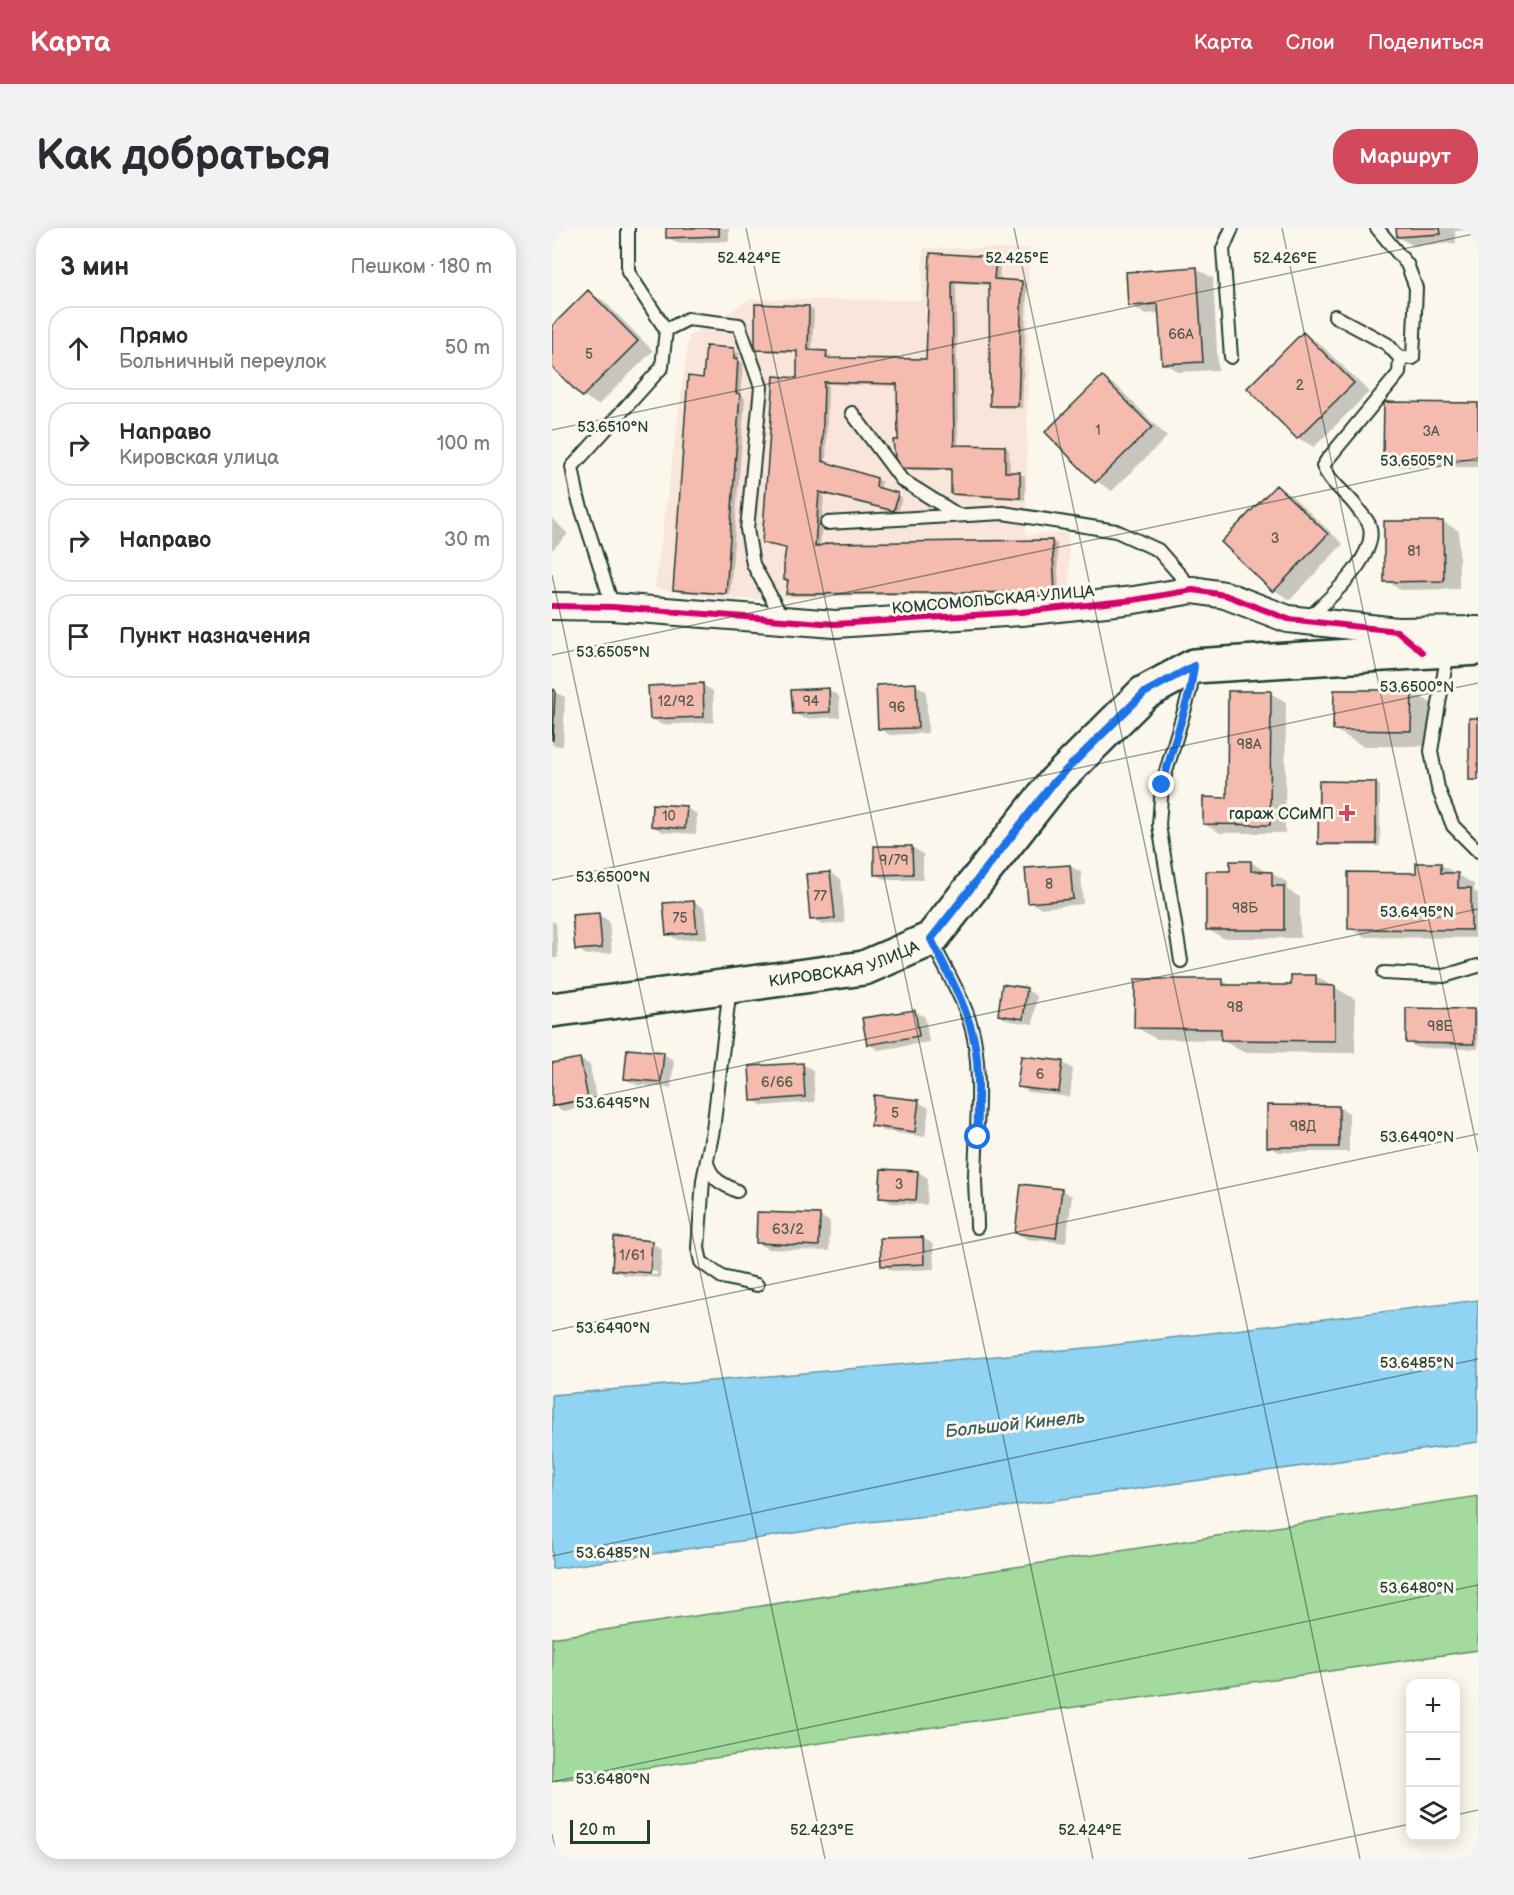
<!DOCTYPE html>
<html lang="ru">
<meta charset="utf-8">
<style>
body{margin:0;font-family:"Balsamiq Sans",sans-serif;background:#f2f2f3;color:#2b2b33}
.controls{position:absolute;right:18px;bottom:18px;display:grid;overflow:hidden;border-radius:12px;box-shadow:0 3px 15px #0003}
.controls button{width:54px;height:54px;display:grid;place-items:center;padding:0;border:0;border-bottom:2px solid #e1e1e2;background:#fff;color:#2b2b33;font:30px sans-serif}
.scale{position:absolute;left:18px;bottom:15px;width:80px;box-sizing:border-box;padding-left:6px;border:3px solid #1f3d34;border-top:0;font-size:16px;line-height:21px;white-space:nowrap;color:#1f3d34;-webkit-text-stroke:4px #fbf7ec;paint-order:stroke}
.stop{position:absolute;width:18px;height:18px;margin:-14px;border:4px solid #1a73e8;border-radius:50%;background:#fff}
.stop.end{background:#1a73e8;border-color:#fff;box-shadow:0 2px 6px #0008}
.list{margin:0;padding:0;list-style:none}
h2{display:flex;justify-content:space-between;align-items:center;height:78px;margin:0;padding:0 24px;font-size:26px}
h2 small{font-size:20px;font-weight:400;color:#7c7c81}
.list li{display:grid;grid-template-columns:39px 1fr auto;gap:18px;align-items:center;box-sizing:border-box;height:84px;margin:0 12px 12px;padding:0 12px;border:2px solid #e1e1e2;border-radius:24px}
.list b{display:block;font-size:22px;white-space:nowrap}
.list p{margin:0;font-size:20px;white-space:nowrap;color:#7c7c81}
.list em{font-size:20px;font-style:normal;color:#7c7c81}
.icon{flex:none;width:33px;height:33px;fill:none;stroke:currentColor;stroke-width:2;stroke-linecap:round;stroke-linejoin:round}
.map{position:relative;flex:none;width:926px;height:1631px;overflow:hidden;border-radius:24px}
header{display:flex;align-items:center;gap:36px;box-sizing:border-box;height:84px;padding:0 30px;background:#d1495b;color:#fff}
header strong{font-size:28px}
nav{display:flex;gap:33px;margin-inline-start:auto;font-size:21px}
.intro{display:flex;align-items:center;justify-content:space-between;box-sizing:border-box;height:144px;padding:0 36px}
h1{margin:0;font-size:42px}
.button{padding:15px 27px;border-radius:24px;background:#d1495b;color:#fff;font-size:21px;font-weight:700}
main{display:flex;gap:36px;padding:0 36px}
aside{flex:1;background:#fff;border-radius:24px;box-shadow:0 3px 15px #0003}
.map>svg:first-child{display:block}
.built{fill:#f9e5d9}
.green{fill:#a3db9f;stroke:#618c6a;stroke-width:1.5}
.water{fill:#91d3f3;stroke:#6397a7;stroke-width:1.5}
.shadow{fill:#0003;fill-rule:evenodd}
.building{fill:#f5bbae;stroke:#1f3d34;stroke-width:1.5}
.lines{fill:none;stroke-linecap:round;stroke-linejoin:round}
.lane-casing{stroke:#1f3d34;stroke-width:16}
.street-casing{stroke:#1f3d34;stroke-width:30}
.secondary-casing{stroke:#1f3d34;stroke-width:38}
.lane{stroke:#fbf7ec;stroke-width:12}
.street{stroke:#fbf7ec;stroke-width:26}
.secondary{stroke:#fbf7ec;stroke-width:33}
.cycleway-casing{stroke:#fbf7ec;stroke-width:10}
.cycleway{stroke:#d6006c;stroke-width:6}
.route{stroke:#1a73e8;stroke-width:8}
.ticks{fill:none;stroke:#1f3d34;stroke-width:1.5;stroke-opacity:0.45}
.poi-dot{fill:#d1495b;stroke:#fbf7ec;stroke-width:2}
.labels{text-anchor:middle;stroke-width:6;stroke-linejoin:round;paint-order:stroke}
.number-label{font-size:14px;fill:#545c52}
.street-label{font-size:16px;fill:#1f3d34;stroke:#fbf7ec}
.poi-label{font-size:16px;fill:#1f3d34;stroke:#fbf7ec;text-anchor:end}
.water-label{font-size:18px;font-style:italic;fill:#365b5a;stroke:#fbf7ec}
.ticks-label{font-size:15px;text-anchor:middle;fill:#1f3d34;stroke:#fbf7ec;stroke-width:6;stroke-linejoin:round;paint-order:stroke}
</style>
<header>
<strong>Карта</strong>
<nav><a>Карта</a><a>Слои</a><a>Поделиться</a></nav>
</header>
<div class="intro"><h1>Как добраться</h1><a class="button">Маршрут</a></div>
<main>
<aside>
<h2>3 мин<small>Пешком · 180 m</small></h2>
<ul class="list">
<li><svg class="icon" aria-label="ahead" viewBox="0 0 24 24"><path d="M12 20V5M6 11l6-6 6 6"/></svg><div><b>Прямо</b><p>Больничный переулок</p></div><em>50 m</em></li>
<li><svg class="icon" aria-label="right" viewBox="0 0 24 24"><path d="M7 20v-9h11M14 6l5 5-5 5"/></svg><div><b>Направо</b><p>Кировская улица</p></div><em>100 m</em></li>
<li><svg class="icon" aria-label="right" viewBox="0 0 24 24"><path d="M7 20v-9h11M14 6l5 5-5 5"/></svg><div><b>Направо</b></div><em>30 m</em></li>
<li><svg class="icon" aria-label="arrive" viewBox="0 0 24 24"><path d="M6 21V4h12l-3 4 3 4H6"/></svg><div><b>Пункт назначения</b></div></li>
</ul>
</aside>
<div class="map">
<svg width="926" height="1631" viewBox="0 0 926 1631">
<rect width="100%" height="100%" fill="#fbf7ec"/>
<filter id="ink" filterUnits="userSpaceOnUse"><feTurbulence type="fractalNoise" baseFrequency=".0167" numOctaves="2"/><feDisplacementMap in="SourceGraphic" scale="12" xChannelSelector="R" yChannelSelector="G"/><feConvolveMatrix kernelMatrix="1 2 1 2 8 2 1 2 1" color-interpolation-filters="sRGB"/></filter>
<g filter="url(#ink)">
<path class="built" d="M371 20 477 21 474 307 516 304 518 359 174 372 103 360 137 108 199 71 370 72Z"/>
<path class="green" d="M926 1268V1422L0 1553V1410Z"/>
<path class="water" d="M926 1072V1214L417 1284 316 1294 0 1341V1167L546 1119Z"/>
<path class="shadow" d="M115 0H177V13L126 15 115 9Z
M845 0H926V1L903 3 904 15 862 18 846 9Z
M379 27 443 30 448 33 447 53 470 54 475 57 470 180H444L440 177 439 57 404 55 406 218 453 219 457 222 458 245 468 246 473 248V272L405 268 400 266V243L350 242 345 239 347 214 346 158 276 156 274 235 325 251 330 254 328 262 350 269 346 285 272 266 268 319 500 313 505 316 507 366 241 368 236 365 237 353 233 351 236 321 216 317 211 314 247 151V125L209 123 204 121 257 79 262 82 260 124 274 125 279 128V132H375Z
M645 41 661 50 666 142 627 144 612 135 608 85 593 86 578 77Z
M36 64 52 73 101 123 46 177 31 168 0 137V100Z
M752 106 767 115 817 164 762 219 746 210Z
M155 120 182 122 187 125 186 132 191 135 188 167 193 170 178 367 127 364 122 361 153 151Z
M550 150 566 159 615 209 560 263 544 253Z
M926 176V239H849L833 230Z
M724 259 740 268 791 316 738 372 722 362Z
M0 290 16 306 0 322Z
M891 294 907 303V361L849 362 834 353Z
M151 457 161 463 162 494 110 497 99 490Z
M364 457 374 463 376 505 338 507 327 501Z
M277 462 287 468 288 489 253 491 242 485Z
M0 463 13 469 11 518 0 517Z
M860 464 888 480 887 518H811L783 502Z
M718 465 734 474 733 605H668L652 596 677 571Z
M824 555 828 558V618H772L768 615Z
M134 580 145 586 144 606 111 604 100 598Z
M360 619 371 626V652H334L324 646V620Z
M680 634H699L715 645H719L735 654V662L748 669V710H671L655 701 679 644Z
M889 637 922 656V663L926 666V710L813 709 797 700 865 646Z
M518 638 529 644 531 676 488 680 478 674Z
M278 645 289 651 293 695 270 697 259 691Z
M142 674 152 680 155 710 126 712 115 706Z
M47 687 57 693 60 725 35 727 24 721Z
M0 693 4 695 6 730H0Z
M763 748 803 771V825L691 824 670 812 604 811 584 799 671 753 680 758 741 759Z
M452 758 475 762 485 768 481 796 458 793 447 787Z
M922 782 926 785V821L866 820 855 814Z
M363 783 373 789 377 814 327 822 316 816Z
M111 826 122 832 119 860 85 857 74 851Z
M28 831 38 837 45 877 11 883 0 877V836Z
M511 835 521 841 518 869 477 864 467 858Z
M250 836 261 842 263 874 211 878 201 872Z
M366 874 377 880 373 909 331 903 320 897Z
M787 879 797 885V924H727L716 918Z
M366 944 376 950 375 977 339 975 329 969Z
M509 962 520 968 514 1015 475 1011 465 1005Z
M268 988 278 994 277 1023 216 1021 205 1015Z
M371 1010 381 1016 382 1041 341 1043 330 1037Z
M64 1011 100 1015 110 1021 108 1050 72 1047 61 1041ZM70 1041 105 1044V1047L70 1044Z"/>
<path class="building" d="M114 0H167V8L114 10Z
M844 0H888L889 6 845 9Z
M378 25 444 29 442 51 470 53 466 178H438L437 55 400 53 402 217 453 218V244H468V270L399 266V241L344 240 341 212H346L345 156 272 154 270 233 325 250 324 259 346 265 342 283 267 264 263 319 277 315 500 312 503 364 234 366 236 352H232V334L234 320 210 315 222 148 245 150V123L203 122V76L257 78 256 122 275 123 274 130 374 131Z
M645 39 651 134 610 136 606 76 576 78 574 44Z
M36 62 86 113 30 169 0 139V98Z
M751 104 802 155 745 211 695 160Z
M154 118 182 120V131L186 130 184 165 188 166 174 366 121 362 136 148 151 150Z
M550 148 600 199 543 255 493 204Z
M832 174 926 175V231L831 230Z
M724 257 776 306 721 364 669 314Z
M832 293H891L892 353 832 354Z
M151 455 152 489 98 491 96 458Z
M364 455 366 500 326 501 324 457Z
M277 460 278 484 241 486 239 462Z
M0 461 3 462 1 512H0Z
M782 462H860L859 503 781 502Z
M676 463H719L718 597 651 596V569L675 570Z
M917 490H926V552H917Z
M767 553 824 554V616H766Z
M100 576 135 578 133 601 99 598Z
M322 618H360L361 646 322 647Z
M678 633H699V643L720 644V658H732V702H654V643H678Z
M864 635H889V645H906V660H919V702L796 701V644L864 645Z
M518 637 521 671 476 675 473 640Z
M278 644 283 690 258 692 254 646Z
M142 673 145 704 114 707 111 675Z
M47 685 50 720 23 722 20 687Z
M739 747H764V757L783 758V813L669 812V801L582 800 583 751H671V757H739Z
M450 756 475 760 471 791 446 787Z
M854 780 922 781V816L854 815Z
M363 782 367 808 315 817 310 790Z
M75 821 112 824 109 854 72 851Z
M469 828 511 833 507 864 465 859Z
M28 830 36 871 0 878V835Z
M251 835 253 869 199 873 197 838Z
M322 867 367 872 363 904 319 898Z
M715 877 787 878V919H715Z
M329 941 366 943 364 972 327 970Z
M469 956 510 961 504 1010 463 1005Z
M205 984 268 986 267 1018 204 1015Z
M62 1009 100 1013 98 1045 60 1042Z
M371 1009 372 1036 329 1038 328 1010Z"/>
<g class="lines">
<defs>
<path id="lane" d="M825 0 855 36 864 60 861 130H848
M114 102 136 91 187 97 209 159 195 301 201 336 231 391
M679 129 671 21 680 0
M300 185 350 252 406 287
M275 295 451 285 564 303 606 322 641 362
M61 379 26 270 20 239 110 139 114 102 76 44V0
M754 393C774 372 829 328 817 296 814 290 807 283 803 277 793 264 777 254 771 238L775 232 847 145 848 130 835 116 783 88
M896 423 879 523 886 560 901 598 926 623
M379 712C394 743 415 775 422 810 430 855 424 903 423 948 423 965 425 982 425 999
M629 733 607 597 610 557 638 463 641 443
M832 745 892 748 926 738
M178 759 161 902 151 952 146 1020 149 1034 170 1049 205 1057
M155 935C161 953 169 955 185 963"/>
<path id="street" d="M0 378 61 379 283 396 469 384 582 372 641 362 673 367 736 391 845 403 870 424
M845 403 926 402"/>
<g id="secondary">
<path id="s1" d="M0 782 312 740 379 711 503 554 592 465 642 438 926 420"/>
</g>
</defs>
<use href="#lane" class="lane-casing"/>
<use href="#street" class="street-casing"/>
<use href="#secondary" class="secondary-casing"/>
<use href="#lane" class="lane"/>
<use href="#street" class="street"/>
<use href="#secondary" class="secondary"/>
<defs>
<path id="cycleway" d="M0 378 61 379 283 396 469 384 582 372 641 362 673 367 736 391 845 403 870 424"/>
</defs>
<use href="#cycleway" class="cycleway-casing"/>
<use href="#cycleway" class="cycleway"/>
</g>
</g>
<g class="lines" filter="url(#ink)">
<path class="route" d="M426 909C425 876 429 840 421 808 413 774 394 742 379 711L502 554 592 465 642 438 638 463 610 557"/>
</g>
<path class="ticks" d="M194 0 541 1631M462 0 808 1631M730 0 926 924M0 202 926 5M0 347 273 1631M0 427 926 230M0 652 926 455M0 878 926 681M0 1103 926 906M0 1328 926 1131M0 1554 926 1357M904 1587 926 1582M0 1606 5 1631M696 1631 858 1596"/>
<path class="poi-dot" d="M792 576h6v6h6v6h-6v6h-6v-6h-6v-6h6z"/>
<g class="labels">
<g class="number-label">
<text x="629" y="111">66А</text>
<text x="37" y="131">5</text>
<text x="748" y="162">2</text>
<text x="546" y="207">1</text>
<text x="879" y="208">3А</text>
<text x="723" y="315">3</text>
<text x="862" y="328">81</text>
<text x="124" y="478">12/92</text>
<text x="259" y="478">94</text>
<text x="345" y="484">96</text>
<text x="697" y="521">98А</text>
<text x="117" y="593">10</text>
<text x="342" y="637">9/79</text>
<text x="497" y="661">8</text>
<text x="268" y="673">77</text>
<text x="693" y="685">98Б</text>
<text x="128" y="695">75</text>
<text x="683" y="784">98</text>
<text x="888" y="803">98Е</text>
<text x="488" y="851">6</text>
<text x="225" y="859">6/66</text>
<text x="343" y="890">5</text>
<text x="751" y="903">98Д</text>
<text x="347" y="961">3</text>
<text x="236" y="1006">63/2</text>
<text x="80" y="1032">1/61</text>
</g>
<g class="street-label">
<text transform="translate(441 371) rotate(-5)" y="6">КОМСОМОЛЬСКАЯ УЛИЦА</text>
<text dy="6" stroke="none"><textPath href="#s1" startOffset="296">КИРОВСКАЯ УЛИЦА</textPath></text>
</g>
<g class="poi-label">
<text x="782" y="591">гараж ССиМП</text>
</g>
<g class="water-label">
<text transform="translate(463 1196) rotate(-6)" y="6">Большой Кинель</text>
</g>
</g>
<g class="ticks-label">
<text x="197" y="35">52.424°E</text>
<text x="465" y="35">52.425°E</text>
<text x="733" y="35">52.426°E</text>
<text x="61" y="204">53.6510°N</text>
<text x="865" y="238">53.6505°N</text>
<text x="61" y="429">53.6505°N</text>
<text x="865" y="464">53.6500°N</text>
<text x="61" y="654">53.6500°N</text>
<text x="865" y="689">53.6495°N</text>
<text x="61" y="880">53.6495°N</text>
<text x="865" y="914">53.6490°N</text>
<text x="61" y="1105">53.6490°N</text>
<text x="865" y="1140">53.6485°N</text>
<text x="61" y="1330">53.6485°N</text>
<text x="865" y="1365">53.6480°N</text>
<text x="61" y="1556">53.6480°N</text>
<text x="270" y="1607">52.423°E</text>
<text x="538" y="1607">52.424°E</text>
</g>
</svg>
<div class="controls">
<button>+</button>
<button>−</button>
<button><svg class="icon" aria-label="layers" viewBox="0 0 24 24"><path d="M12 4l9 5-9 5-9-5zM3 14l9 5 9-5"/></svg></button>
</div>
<div class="scale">20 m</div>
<div class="stop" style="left:426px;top:909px"></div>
<div class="stop end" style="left:610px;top:557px"></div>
</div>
</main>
